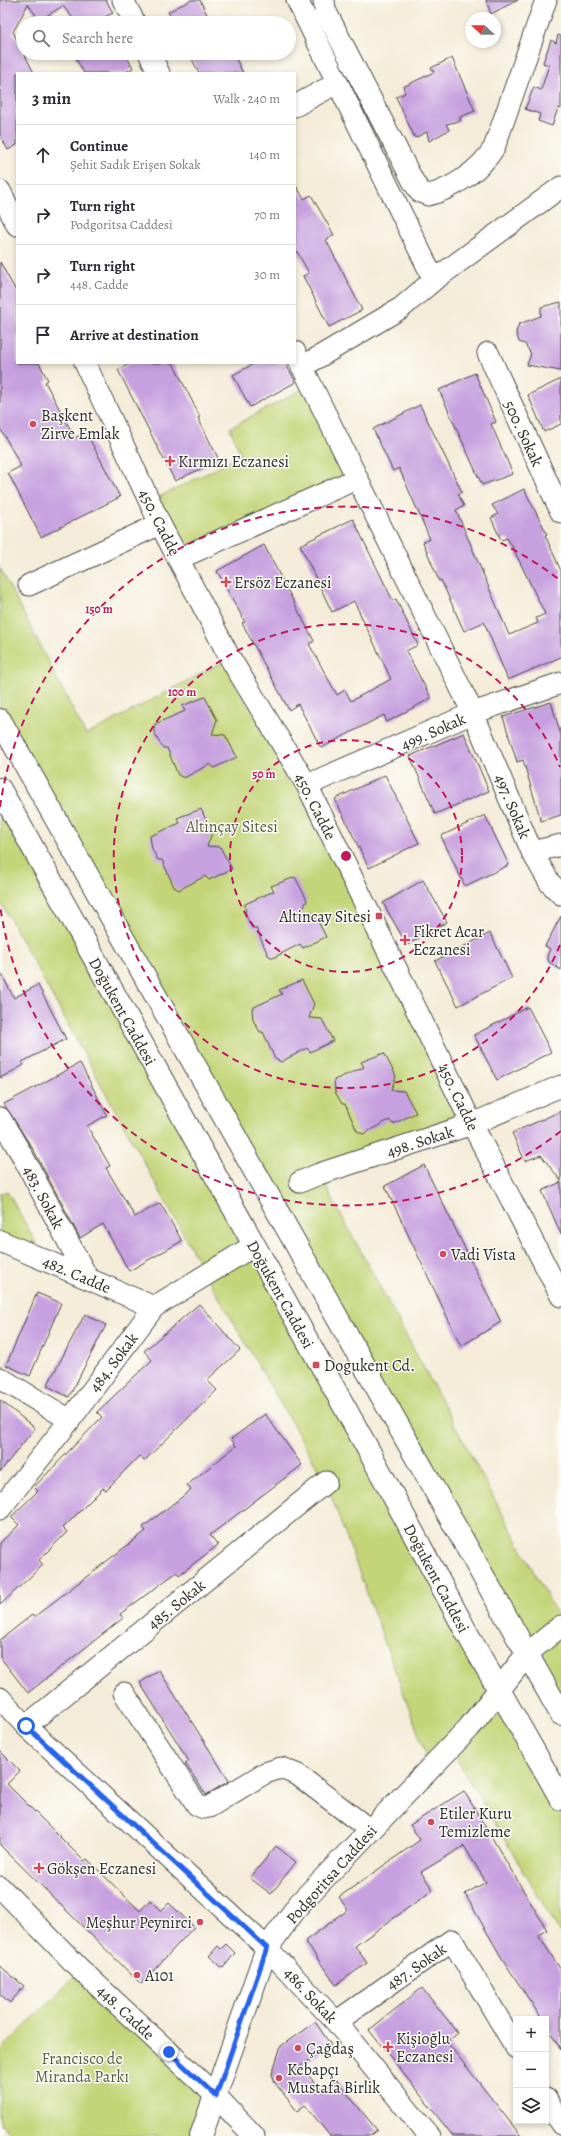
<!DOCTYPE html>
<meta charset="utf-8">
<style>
body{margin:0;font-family:Alegreya,serif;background:#f7f7f7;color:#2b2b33}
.controls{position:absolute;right:12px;bottom:12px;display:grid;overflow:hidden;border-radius:0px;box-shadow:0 2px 6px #0003}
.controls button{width:36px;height:36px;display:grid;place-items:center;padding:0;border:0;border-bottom:1px solid #e1e1e2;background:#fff;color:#2b2b33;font:20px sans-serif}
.compass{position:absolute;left:465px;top:12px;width:36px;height:36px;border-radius:50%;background:#fff;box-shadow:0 2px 6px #0003;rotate:291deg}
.stop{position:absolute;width:12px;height:12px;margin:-9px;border:3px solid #2563eb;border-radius:50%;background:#fff}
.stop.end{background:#2563eb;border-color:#fff;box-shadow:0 1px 4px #0008}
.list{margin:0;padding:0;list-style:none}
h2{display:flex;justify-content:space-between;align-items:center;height:52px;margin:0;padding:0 16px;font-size:17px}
h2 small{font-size:13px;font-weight:400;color:#7c7c81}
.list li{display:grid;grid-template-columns:26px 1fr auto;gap:12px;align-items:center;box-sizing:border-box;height:60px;padding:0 16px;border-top:1px solid #e1e1e2}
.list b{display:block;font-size:15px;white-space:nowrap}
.list p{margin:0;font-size:13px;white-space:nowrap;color:#7c7c81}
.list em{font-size:13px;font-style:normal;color:#7c7c81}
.icon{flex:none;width:22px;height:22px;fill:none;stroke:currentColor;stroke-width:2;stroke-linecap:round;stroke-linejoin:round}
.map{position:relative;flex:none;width:561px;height:2136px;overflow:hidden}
.search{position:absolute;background:#fff;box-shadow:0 2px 6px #0003;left:16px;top:16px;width:280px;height:44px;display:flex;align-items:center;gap:10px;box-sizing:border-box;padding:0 14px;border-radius:22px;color:#7c7c81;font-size:15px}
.panel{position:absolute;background:#fff;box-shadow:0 2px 6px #0003;left:16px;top:72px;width:280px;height:292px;border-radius:0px}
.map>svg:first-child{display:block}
.green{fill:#c3d578;stroke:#778052}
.building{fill:#c7a1df}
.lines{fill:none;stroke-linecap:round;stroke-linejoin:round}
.minor-casing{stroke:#494845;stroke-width:23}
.major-casing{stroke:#494845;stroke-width:24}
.minor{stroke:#fff;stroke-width:21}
.major{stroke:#fff;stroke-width:22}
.route{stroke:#2563eb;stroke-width:5}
.ring{fill:none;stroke:#c2185b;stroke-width:2;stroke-dasharray:7 5}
.poi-dot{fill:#d1495b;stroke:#fdfcf7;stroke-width:1.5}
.labels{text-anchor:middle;stroke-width:3;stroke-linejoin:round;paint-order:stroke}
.poi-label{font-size:16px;fill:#2b2b2b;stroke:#fdfcf7;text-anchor:start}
.street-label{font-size:16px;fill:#2b2b2b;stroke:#fdfcf7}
.park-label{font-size:16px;fill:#595e42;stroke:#fdfcf7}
.centre{fill:#c2185b;stroke:#fdfcf7;stroke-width:2}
.ring-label{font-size:12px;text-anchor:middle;font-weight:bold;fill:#c2185b;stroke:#fdfcf7;stroke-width:3;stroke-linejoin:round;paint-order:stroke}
</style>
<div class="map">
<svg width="561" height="2136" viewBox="0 0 561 2136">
<rect width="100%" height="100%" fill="#fdfcf7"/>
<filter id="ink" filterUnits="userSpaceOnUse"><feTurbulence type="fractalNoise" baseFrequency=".025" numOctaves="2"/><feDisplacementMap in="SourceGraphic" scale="8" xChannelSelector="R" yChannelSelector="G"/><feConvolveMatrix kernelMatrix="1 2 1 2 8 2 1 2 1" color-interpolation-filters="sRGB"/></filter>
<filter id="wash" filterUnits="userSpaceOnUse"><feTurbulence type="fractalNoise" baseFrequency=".012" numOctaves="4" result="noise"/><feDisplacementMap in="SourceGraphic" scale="16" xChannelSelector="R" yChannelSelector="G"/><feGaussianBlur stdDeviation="0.9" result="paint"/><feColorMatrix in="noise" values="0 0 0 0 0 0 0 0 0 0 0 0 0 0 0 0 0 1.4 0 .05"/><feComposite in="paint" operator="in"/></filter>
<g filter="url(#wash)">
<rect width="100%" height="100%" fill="#f4ecd8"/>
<path class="green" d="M312 384 356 479 178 559 149 502 241 456 230 428Z
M0 568 86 735 230 658 472 1124 319 1174 561 1622V1714L0 720Z
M0 789 561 1799V1934L450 1748 431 1768 326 1482 206 1275 0 901Z
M7 1191 44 1257 0 1239V1194Z
M81 1970 216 2096 201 2136H14L0 2125V2051Z"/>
<g id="blocks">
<path class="building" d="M0 0H106L113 13 91 23H77L63 6 39 20 28 4 13 32 34 73H17V145L8 150 0 135Z
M191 0H200L211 23H174L168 12Z
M486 0H518L491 14Z
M558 35 561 36V109L558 108 552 126 538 121 540 114 525 109 534 87 541 90 549 65 543 63 551 40 556 43Z
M73 53H125L133 68 124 73H84Z
M189 53H233L243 73H199Z
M452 58 475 111 460 117V121L446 124 449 130 429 141 427 132 415 138 396 97 405 93 403 87 434 72 431 68Z
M295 184 304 199 311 195 334 235 326 240 362 310 329 327 303 276 309 273 295 248Z
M0 262 17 293V363H39L48 380 45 382 75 438 86 432 120 497 41 537 8 473 21 466 0 428Z
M561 302V371L527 365 531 354 525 344 519 342 516 332 519 324 541 316V307Z
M131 363H173L200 417 198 418 219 460 175 481 118 370Z
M255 363H285L296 382 250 407 233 375Z
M475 373 496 422 491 424 513 474 482 485 439 390Z
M561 379V424L544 432 528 395Z
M420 405 462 492 458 494 464 506 456 510 509 635 538 623 536 618 545 614 512 546 507 538 501 540 491 518 498 514 492 505 524 489 547 534 545 535 561 571V657L508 680 484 622 464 631 441 580 439 581 423 542 430 539 399 468 393 471 373 429Z
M353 519 393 601 396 599 418 645 406 651 431 698 387 722 384 715 321 748 298 704 289 710 242 623 245 622 217 571 264 545 314 641 309 644 337 695 345 690 351 701 391 679 354 601 332 612 300 545Z
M205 697 217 720 212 734 225 735 237 757 214 768 210 764 184 778 178 775 167 748H163L156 737 154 730 155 724 185 711 182 706Z
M551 702 561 735V815L541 821 523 760 517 762 503 717Z
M464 733 489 791 435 814 410 756Z
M385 775 419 843 369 868 335 799Z
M201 809 212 833 207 846 220 847 232 869 209 880 205 876 179 890 174 887 162 860H158L152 849 150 836 180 823 177 818Z
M485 815 509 865 465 886 441 836Z
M295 877 307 900 301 914 315 915 326 937 303 948 300 944 273 958 268 955 256 928H252L246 916 245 904 274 891 271 886Z
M423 880 447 922 407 945 383 903Z
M561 916V970L549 962 547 956 550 949 545 946Z
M490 933 512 978 458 1006 435 961Z
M0 971 14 998 38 985 66 1039 22 1062 24 1065 0 1078Z
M302 980 314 1004 309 1018 322 1019 333 1041 310 1052 307 1048 281 1062 275 1059 263 1032H260L253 1020 252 1008 282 994 279 990Z
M528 1007 551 1052 497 1080 474 1035Z
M384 1053 396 1076 391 1090 404 1091 416 1113 393 1124 389 1120 363 1134 357 1131 345 1104H342L335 1092 334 1080 364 1067 361 1062Z
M80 1063 107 1115 87 1126 110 1166 106 1168 135 1217 160 1203 182 1241 129 1271 103 1224 80 1238 33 1149 4 1104Z
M561 1111V1181L541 1155 525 1161 512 1133Z
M424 1165 501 1322 461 1346 385 1186Z
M561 1182V1234L542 1191Z
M37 1293 61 1303 30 1376 6 1365Z
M199 1304 240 1350 207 1380 217 1390 144 1461 139 1456 106 1490 103 1488 63 1528 67 1532 39 1560 43 1565 0 1605V1543L19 1525 11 1517 38 1491 34 1487 102 1417 97 1412 152 1360 144 1351Z
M85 1314 106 1325 69 1397 47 1386Z
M0 1400 35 1428 0 1472Z
M265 1414 302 1465 210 1535 218 1545 179 1575 177 1572 120 1614 123 1618 28 1693 0 1657V1640L32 1615 34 1617 146 1531 143 1527 191 1490 187 1485 236 1446 231 1439Z
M159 1670 229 1781 206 1795 185 1763 189 1761 140 1683Z
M0 1751 20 1771 7 1784 84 1861 87 1859 140 1911 150 1900 161 1911 169 1903 194 1927 141 1984 0 1845Z
M464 1791 547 1930 538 1935 561 1970V2050L546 2026V2019H542L503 1960 465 1894 486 1882 464 1846 421 1872 433 1890 355 1946 367 1963 336 1985 305 1941 348 1910 339 1897 420 1840 410 1825Z
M276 1846 296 1862 271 1894 250 1878Z
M226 1944 235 1953 223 1968 209 1956 218 1946 221 1949Z
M0 1966 24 1986 10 2003 0 1994Z
M422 1988 458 2033 447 2042 521 2136H453L369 2030Z
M315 2022 331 2045 301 2066 322 2092 336 2080 377 2130 369 2136H330L305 2105 297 2111 275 2083 272 2074 281 2046Z"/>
</g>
</g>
<g filter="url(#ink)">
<use href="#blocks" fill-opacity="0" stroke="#494845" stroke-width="1"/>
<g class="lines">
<defs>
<path id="minor" d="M123 0 135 23
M297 0 434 280
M324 0 325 10 413 181 420 192 428 195C452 190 481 169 494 148L546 0
M149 53 159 73
M295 106 337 83
M0 191 17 225
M295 352 473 713 532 852 550 883 561 894
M488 353 561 512
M85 363 160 524 230 658 307 785 472 1124 561 1296
M302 367 401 308 434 280 561 187
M178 559 356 479
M29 585 160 524
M307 785 473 713 561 683
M532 852 561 845
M0 1118 22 1155 87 1277
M300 1182 319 1174 472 1124 561 1086
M0 1241 154 1307
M0 1378 70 1420
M0 1509 70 1420 154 1307 253 1246
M528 1653 561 1626
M124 1693 197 1805 204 1808 209 1807 265 1773 281 1768 298 1775 370 1830
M0 1698 26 1726 267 1948 336 2022 429 2136
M26 1726 326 1482
M0 1887 81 1970 216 2096 254 2136
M336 2022 452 1940 516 2048
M546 2099 561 2124"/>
<path id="major" d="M0 720 561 1714
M0 789 369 1451 468 1635 561 1799
M201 2136 267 1948 300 1903 469 1728 528 1653"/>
</defs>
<use href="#minor" class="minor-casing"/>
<use href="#major" class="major-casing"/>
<use href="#minor" class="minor"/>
<use href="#major" class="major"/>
</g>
</g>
<g class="lines" filter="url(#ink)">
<path class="route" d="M26 1726 267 1948 216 2096 169 2052"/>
</g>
<g class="ring">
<circle cx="346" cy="856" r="116"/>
<path d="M560 945A232 232 0 1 1 560 767"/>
<path d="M561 1131A349 349 0 0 1 0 905M0 807A349 349 0 0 1 561 581"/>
</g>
<g class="poi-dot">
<circle cx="33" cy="424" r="4"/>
<path d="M168 455h4v4h4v4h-4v4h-4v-4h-4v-4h4z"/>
<path d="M224 576h4v4h4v4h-4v4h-4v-4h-4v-4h4z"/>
<rect x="375" y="912" width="8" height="8" rx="2"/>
<path d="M403 934h4v4h4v4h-4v4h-4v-4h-4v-4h4z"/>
<circle cx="443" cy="1254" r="4"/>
<rect x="312" y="1361" width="8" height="8" rx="2"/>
<circle cx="431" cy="1822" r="4"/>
<path d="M37 1862h4v4h4v4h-4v4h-4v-4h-4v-4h4z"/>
<circle cx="200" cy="1922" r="4"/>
<circle cx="137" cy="1975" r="4"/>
<path d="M386 2041h4v4h4v4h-4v4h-4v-4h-4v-4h4z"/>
<circle cx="298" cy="2048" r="4"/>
<circle cx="279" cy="2078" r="4"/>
</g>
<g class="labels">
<g class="poi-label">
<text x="41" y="421">Başkent<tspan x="41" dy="18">Zirve Emlak</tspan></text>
<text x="178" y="467">Kırmızı Eczanesi</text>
<text x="234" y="588">Ersöz Eczanesi</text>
<text x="371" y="922" text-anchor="end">Altincay Sitesi</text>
<text x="413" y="937">Fikret Acar<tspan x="413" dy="18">Eczanesi</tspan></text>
<text x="451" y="1260">Vadi Vista</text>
<text x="324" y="1371">Dogukent Cd.</text>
<text x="439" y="1819">Etiler Kuru<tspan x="439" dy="18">Temizleme</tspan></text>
<text x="47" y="1874">Gökşen Eczanesi</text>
<text x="192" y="1928" text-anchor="end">Meşhur Peynirci</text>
<text x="145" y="1981">A101</text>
<text x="396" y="2044">Kişioğlu<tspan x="396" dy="18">Eczanesi</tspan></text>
<text x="306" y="2054">Çağdaş</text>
<text x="287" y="2075">Kebapçı<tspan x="287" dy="18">Mustafa Birlik</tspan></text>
</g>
<g class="street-label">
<text transform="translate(524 433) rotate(65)" y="6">500. Sokak</text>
<text transform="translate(160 522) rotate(63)" y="6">450. Cadde</text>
<text transform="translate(433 731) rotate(-24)" y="6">499. Sokak</text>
<text transform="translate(316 806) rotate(63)" y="6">450. Cadde</text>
<text transform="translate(513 806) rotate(67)" y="6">497. Sokak</text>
<text transform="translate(123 1011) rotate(61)" y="6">Doğukent Caddesi</text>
<text transform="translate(459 1097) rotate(64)" y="6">450. Cadde</text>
<text transform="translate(420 1141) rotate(-18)" y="6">498. Sokak</text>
<text transform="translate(44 1197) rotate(62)" y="6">483. Sokak</text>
<text transform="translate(77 1274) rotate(23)" y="6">482. Cadde</text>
<text transform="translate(281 1294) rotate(61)" y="6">Doğukent Caddesi</text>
<text transform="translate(113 1362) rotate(-53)" y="6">484. Sokak</text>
<text transform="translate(437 1578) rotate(62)" y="6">Doğukent Caddesi</text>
<text transform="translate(176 1604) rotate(-39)" y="6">485. Sokak</text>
<text transform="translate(331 1874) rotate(-48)" y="6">Podgoritsa Caddesi</text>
<text transform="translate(416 1966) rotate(-35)" y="6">487. Sokak</text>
<text transform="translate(311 1995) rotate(47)" y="6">486. Sokak</text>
<text transform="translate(126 2012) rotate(43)" y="6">448. Cadde</text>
</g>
<g class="park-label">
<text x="232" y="832">Altinçay Sitesi</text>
<text x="82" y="2064">Francisco de<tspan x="82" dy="18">Miranda Parkı</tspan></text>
</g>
</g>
<circle cx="346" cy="856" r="6" class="centre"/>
<g class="ring-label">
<text x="99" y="613">150 m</text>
<text x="182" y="696">100 m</text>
<text x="264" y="778">50 m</text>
</g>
</svg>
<div class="controls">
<button>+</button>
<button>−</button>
<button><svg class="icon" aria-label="layers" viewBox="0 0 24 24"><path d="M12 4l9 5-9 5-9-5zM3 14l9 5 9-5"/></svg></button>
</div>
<svg class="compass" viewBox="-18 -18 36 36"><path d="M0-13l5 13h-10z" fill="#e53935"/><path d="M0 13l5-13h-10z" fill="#7c7c81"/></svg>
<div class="stop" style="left:26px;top:1726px"></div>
<div class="stop end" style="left:169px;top:2052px"></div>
<div class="search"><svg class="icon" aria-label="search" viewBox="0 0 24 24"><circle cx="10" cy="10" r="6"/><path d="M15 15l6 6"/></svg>Search here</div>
<section class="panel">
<h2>3 min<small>Walk · 240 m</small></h2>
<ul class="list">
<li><svg class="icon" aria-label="ahead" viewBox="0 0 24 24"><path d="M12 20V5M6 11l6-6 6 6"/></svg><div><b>Continue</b><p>Şehit Sadık Erişen Sokak</p></div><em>140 m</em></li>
<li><svg class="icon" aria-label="right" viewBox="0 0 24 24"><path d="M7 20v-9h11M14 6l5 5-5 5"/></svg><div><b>Turn right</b><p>Podgoritsa Caddesi</p></div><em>70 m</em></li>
<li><svg class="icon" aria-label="right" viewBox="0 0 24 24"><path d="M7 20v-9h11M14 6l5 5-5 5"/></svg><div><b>Turn right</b><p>448. Cadde</p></div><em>30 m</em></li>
<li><svg class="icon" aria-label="arrive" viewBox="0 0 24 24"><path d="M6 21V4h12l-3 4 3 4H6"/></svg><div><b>Arrive at destination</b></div></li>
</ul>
</section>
</div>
